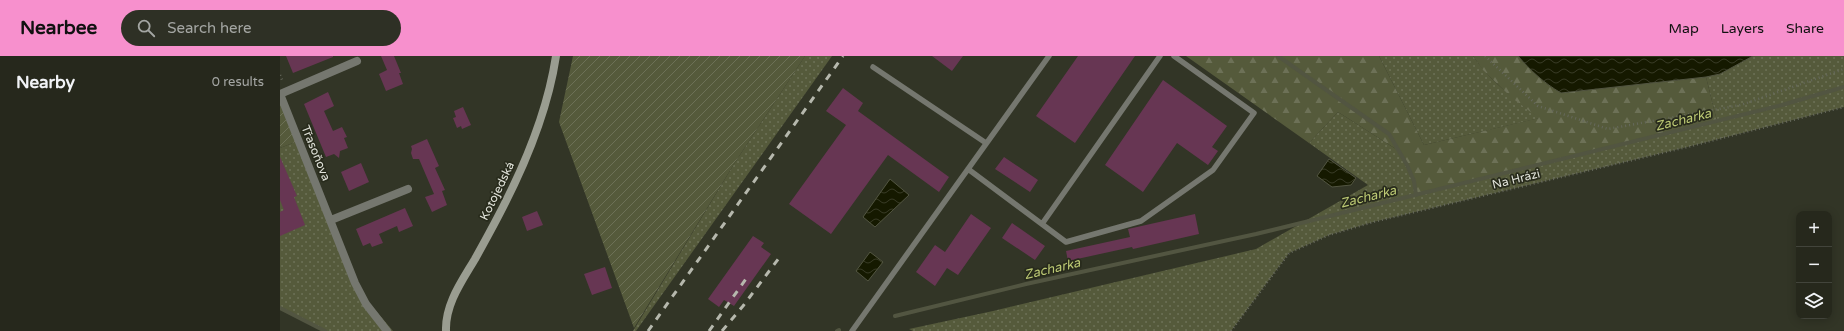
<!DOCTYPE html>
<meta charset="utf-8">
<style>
body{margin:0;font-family:"Varela Round",sans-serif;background:#2e3025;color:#f1f3f6}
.controls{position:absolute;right:12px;bottom:12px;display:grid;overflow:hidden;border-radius:8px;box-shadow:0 2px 10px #0003}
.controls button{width:36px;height:36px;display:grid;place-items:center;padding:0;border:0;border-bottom:1px solid #42443b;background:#26281c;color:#f1f3f6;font:20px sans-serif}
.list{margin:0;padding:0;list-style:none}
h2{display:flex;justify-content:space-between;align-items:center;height:52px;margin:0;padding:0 16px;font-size:17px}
h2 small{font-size:13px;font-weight:400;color:#a4a6a3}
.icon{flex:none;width:22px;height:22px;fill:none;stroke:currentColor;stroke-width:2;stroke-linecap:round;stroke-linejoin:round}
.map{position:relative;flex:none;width:1564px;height:275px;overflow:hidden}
header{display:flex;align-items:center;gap:24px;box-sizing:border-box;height:56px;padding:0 20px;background:#f790cd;color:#111}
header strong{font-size:19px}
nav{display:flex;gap:22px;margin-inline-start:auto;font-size:14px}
.search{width:280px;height:36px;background:#2e3025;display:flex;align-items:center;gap:10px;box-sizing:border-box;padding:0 14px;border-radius:22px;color:#a4a6a3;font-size:15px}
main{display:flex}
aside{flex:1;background:#26281c}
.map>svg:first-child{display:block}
.grass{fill:url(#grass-dots)}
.forest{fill:url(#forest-firs)}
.garden{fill:url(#garden-furrows)}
.water{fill:url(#water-waves);stroke:#525541}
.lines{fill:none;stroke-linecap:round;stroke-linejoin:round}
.stream{stroke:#525541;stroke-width:4}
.building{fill:#673653}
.path{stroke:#66695c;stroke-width:2.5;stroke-dasharray:1 3;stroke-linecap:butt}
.lane{stroke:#75776f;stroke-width:5.5}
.street{stroke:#75776f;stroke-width:8}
.secondary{stroke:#9a9d91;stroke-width:8}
.rail{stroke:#b6b8ad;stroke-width:3;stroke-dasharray:7 7;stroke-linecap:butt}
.labels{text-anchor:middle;stroke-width:3.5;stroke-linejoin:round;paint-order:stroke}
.street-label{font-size:12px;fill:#e0e2d9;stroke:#282b1c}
.water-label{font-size:13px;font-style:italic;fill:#bcc974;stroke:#282b1c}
</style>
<header>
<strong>Nearbee</strong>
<div class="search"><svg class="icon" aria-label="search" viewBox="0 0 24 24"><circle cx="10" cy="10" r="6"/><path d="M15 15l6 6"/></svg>Search here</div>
<nav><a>Map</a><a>Layers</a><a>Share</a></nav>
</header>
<main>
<aside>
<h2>Nearby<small>0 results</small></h2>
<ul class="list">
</ul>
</aside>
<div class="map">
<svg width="1564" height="275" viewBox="0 0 1564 275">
<defs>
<pattern id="grass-dots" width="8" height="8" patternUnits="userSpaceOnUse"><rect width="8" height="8" fill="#555a3b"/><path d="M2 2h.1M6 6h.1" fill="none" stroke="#6d7157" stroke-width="1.8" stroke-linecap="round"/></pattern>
<pattern id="forest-firs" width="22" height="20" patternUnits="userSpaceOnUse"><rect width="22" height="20" fill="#555a3b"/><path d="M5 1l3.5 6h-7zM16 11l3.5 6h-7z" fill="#6d7157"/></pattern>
<pattern id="garden-furrows" width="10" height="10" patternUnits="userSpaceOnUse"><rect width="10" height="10" fill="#555a3b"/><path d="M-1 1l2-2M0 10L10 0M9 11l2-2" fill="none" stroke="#6d7157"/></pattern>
<pattern id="water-waves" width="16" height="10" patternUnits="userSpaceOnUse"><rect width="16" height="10" fill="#151900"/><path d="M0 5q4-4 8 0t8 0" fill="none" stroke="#373a25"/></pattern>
</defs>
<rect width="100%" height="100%" fill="#323526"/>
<path class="grass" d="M525 0H552L356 275H353L454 108Z
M1099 0H1193C1211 26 1235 44 1260 62L1144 89Z
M1473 0H1564V51L1407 91 1093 166 1049 179 1009 197 951 275H633L629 273 713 255 976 193 1088 129 1029 87 1058 56 1119 95 1134 125 1136 138 1437 65 1426 21 1440 18Z
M18 85 80 236 113 275H45L0 252V92Z"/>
<path class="forest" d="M906 0H1099L1144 89 1259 62 1232 42 1203 14 1193 0H1238C1251 15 1264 27 1281 37L1426 21 1437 65 1136 139 1134 125 1119 95 1058 56 1029 87Z"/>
<path class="garden" d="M293 0H525L454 108 354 272 279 66Z
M0 38 18 85 0 92Z"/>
<path class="water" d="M1238 0H1473L1440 18 1426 21 1281 37C1264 27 1251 15 1238 0Z
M1049 103 1076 122 1071 129 1052 131 1037 120Z
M610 123 629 139 595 171 583 161Z
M590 196 603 206 588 225 576 215Z"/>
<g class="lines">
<path class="stream" d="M998 0 1109 78 1127 109 1134 125 1136 139
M0 252 45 275
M615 260 746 228 976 178 1502 49 1564 31
M557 275 559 274"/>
</g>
<path class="building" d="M6 0H53V1L13 17Z
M101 0H114L121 17H119L123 28 106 35 99 18 107 14Z
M652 0H683L672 15Z
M798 0H855L795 87 756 60Z
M883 24 947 70 932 91 938 95 928 109 897 87 863 136 825 109Z
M563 32 583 47 578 55 669 121 659 136 608 99 551 178 509 148 566 69 546 55Z
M48 36 54 50 44 55 53 75 62 71 67 81 64 82 68 92 60 95 59 102 54 98 46 101 24 48Z
M183 51 191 69 182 73 181 70 177 72 173 62 176 61 174 55Z
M147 83 159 110 155 112 165 134 162 135 167 149 152 156 145 141 154 138 139 103H133L131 97 132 93 131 90Z
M0 101 17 140 14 141 25 169 0 180V156L4 154 0 144Z
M724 101 758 124 750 136 715 113Z
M81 107 89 126 69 135 61 116Z
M125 152 133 170 119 176 117 170 99 178 103 187 92 191 90 187 83 190 76 173Z
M257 155 263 169 247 175 242 161Z
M691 158 711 172 678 219 667 212 655 230 636 216 655 189 665 196Z
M915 158 919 178 853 193 852 191 788 205 786 195 850 181 848 173Z
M732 167 765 190 755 204 722 182Z
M473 180 484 187 481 191 491 198 454 250 444 244 439 251 428 243Z
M325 211 332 232 312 239 304 218Z"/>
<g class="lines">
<path class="path" d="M1205 0 1258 50 1328 73 1461 49 1564 13
M0 19 3 26
M951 275 1009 197 1049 179 1093 166 1407 91 1564 51"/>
<path class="lane" d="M593 11 706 87
M688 113 786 186 861 165 933 114 974 57 894 0
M762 168 880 0
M572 275 769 0"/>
<path class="street" d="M0 38 75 227 86 248 107 275
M0 38 77 5
M51 164 128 133"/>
<path class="secondary" d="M166 275C165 248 182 225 195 203 205 185 215 167 224 149 248 102 268 53 276 0"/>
<path class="rail" d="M368 275 563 0
M429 275 468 220
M442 275 463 250 502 198"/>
</g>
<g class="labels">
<g class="street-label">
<text transform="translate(36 97) rotate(68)" y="4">Třasoňova</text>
<text transform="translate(1236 123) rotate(-14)" y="4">Na Hrázi</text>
<text transform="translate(217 135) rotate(-64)" y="4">Kotojedská</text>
</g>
<g class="water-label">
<text transform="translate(1403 63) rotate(-14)" y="5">Zacharka</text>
<text transform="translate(1088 140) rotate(-14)" y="5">Zacharka</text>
<text transform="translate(772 212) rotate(-13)" y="5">Zacharka</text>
</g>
</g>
</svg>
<div class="controls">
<button>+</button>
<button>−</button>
<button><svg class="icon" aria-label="layers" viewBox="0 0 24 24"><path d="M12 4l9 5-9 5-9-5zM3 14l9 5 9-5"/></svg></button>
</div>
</div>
</main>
